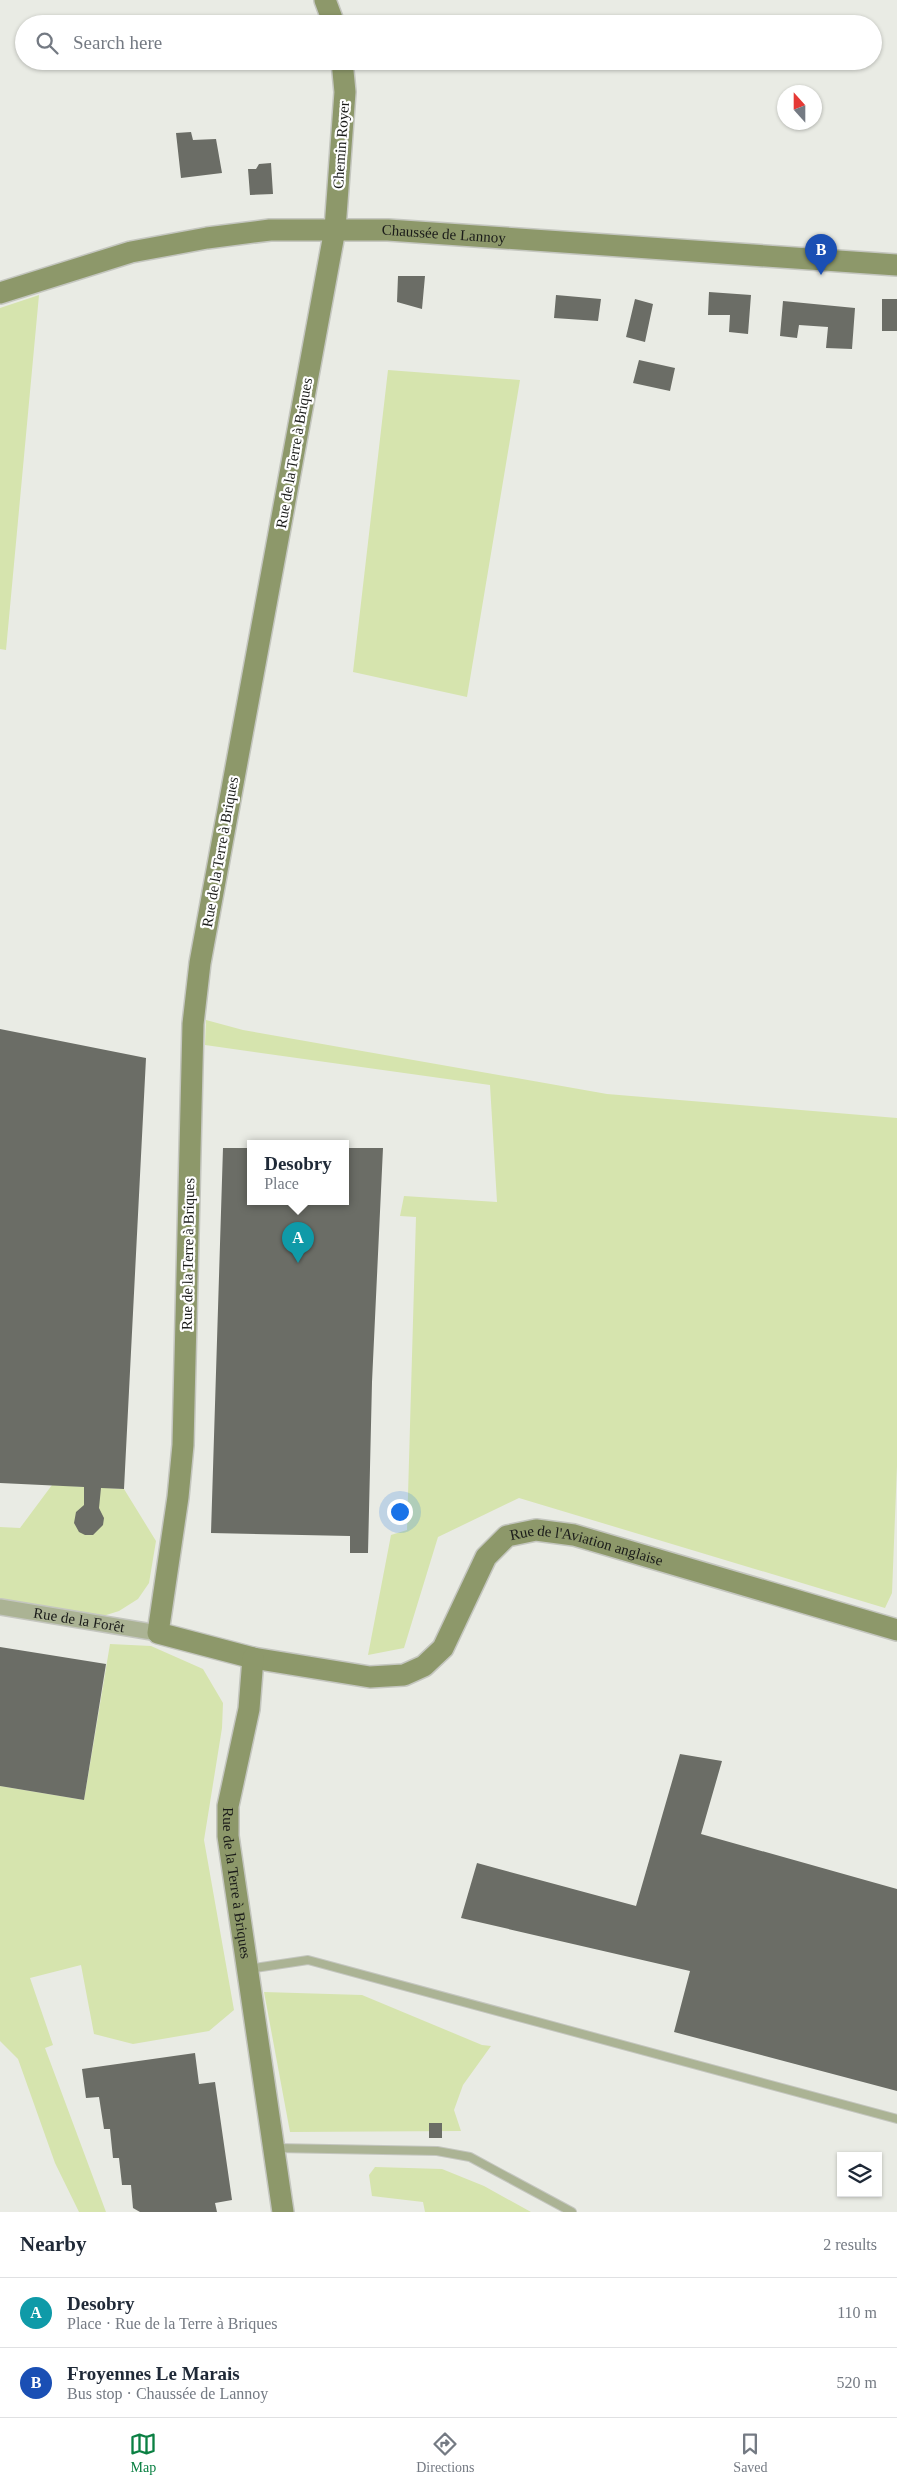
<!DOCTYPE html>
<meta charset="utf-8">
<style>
body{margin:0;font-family:"Times New Roman",serif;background:#f2f2f3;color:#1f2937}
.controls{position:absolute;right:15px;bottom:15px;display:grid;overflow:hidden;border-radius:0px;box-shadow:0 1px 4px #0004}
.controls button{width:45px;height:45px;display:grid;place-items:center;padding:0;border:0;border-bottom:1px solid #e0e1e3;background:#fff;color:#1f2937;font:25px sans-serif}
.compass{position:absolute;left:777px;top:85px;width:45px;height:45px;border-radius:50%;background:#fff;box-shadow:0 1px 4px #0004;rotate:339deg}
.you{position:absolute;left:399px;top:1511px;width:18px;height:18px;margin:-12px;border:4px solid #fff;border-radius:50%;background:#1a73e8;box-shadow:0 0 0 8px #1a73e833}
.badge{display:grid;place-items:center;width:32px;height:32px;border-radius:50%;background:#0b8043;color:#fff;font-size:16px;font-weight:700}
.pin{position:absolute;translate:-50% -41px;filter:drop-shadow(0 1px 2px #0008)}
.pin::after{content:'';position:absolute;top:26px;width:18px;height:15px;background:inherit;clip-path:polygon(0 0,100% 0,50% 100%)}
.popup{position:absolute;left:247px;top:1140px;width:102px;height:65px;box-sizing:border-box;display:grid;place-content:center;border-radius:0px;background:#fff;filter:drop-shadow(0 1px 4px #0005);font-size:16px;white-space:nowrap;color:#747a83}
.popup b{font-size:19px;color:#1f2937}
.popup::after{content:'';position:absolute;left:50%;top:100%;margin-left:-10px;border:10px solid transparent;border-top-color:#fff}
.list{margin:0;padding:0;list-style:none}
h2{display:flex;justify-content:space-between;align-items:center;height:65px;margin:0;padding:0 20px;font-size:21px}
h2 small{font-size:16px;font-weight:400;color:#747a83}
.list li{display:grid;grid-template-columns:32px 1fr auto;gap:15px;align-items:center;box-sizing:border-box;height:70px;padding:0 20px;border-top:1px solid #e0e1e3}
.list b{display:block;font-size:19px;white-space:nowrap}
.list p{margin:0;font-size:16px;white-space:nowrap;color:#747a83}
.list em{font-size:16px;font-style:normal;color:#747a83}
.icon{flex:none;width:28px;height:28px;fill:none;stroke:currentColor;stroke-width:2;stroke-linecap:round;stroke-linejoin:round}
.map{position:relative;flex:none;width:897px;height:2212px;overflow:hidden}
.search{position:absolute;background:#fff;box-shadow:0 1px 4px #0004;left:15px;right:15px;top:15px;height:55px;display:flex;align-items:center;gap:12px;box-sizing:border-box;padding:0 18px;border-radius:28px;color:#747a83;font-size:19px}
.sheet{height:205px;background:#fff}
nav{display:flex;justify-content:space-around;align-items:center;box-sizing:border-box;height:70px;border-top:1px solid #e0e1e3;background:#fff;font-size:14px;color:#747a83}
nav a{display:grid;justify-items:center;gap:2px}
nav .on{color:#0b8043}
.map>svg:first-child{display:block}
.green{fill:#d6e4ae}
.building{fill:#6b6d66}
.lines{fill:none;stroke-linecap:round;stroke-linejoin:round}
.lane-casing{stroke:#c4c6bf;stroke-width:10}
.street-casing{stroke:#c4c6bf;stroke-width:18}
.secondary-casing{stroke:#c4c6bf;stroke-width:24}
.lane{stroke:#abb394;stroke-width:8}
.street{stroke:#abb394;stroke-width:15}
.secondary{stroke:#8d986a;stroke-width:21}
.labels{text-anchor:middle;stroke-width:4.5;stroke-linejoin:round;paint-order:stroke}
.street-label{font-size:15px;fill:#1a1b19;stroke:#fff}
</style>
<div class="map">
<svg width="897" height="2212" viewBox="0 0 897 2212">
<rect width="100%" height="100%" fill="#e9ebe4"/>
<path class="green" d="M39 295 6 650 0 649V308Z
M388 370 520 380 467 697 353 672Z
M206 1020 243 1030 607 1094 897 1118V1466L892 1593 885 1608 519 1498 438 1537 404 1648 368 1655 391 1535 407 1530 416 1217 400 1216 404 1196 497 1202 490 1085 205 1045Z
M52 1485 124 1489 156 1541 149 1583 138 1599 119 1611 100 1617 0 1601V1527L20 1528Z
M110 1644 151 1646 203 1669 223 1703 222 1728 204 1840 234 2010 209 2031 133 2044 94 2034 81 1965 30 1978 53 2045 45 2048 106 2212H79L55 2163 18 2059 0 2041V1786L84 1800Z
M264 1992 362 1995 482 2045 491 2046 463 2085 454 2110 461 2131 290 2132Z
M375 2167 442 2169 484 2186 531 2212H425L423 2202 372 2196 369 2175Z"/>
<path class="building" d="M191 132 193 140 216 139 222 173 181 178 176 133Z
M271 163 273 194 250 195 248 169H256L259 164Z
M398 276H425L422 309 397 302Z
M709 292 751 295 748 334 729 332 730 315H708Z
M556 295 601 299 598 321 554 318Z
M635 299 653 304 645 342 626 337Z
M882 299H897V331H882Z
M783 301 855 308 852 349 826 348 828 327 799 325 797 338 780 336Z
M639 360 675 368 670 391 633 383Z
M0 1029 146 1058 124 1489 101 1488 99 1508 104 1518 103 1525 93 1535H85L79 1532 74 1523 76 1512 84 1505V1487L0 1483Z
M223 1148H250V1202H346V1148H383L372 1382 368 1553H350V1536L211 1533Z
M0 1647 106 1664 84 1800 0 1786Z
M680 1754 722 1761 701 1834 897 1889V2091L674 2032 690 1971 461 1918 477 1863 636 1906Z
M195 2053 199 2084 215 2082 232 2200 215 2203 217 2212H140L133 2208 131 2185H122L119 2158H113L110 2129H104L99 2097 86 2098 82 2069Z
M429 2123H442V2138H429Z"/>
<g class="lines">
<defs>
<path id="lane" d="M248 1969 308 1960 897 2119
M275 2148 437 2151 470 2157 572 2212"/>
<g id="street">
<path id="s1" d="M0 1607 158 1633"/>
</g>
<g id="secondary">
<path d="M325 0 334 24"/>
<path id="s2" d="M342 61 345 92 335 229 200 963 193 1024 183 1445 178 1497 158 1633 253 1658 370 1677 404 1675 424 1666 443 1648 486 1557 507 1536 536 1530 574 1535 897 1630"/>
<path id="s3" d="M0 293 131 252 207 238 270 230H388L897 265"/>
<path id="s4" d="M253 1658 249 1709 228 1806V1836L283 2212"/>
</g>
</defs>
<use href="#lane" class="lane-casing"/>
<use href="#street" class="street-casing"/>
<use href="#secondary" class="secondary-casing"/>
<use href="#lane" class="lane"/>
<use href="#street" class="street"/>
<use href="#secondary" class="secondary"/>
</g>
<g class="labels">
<g class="street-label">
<text transform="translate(341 145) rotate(-86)" y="5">Chemin Royer</text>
<text dy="5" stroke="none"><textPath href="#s3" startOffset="452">Chaussée de Lannoy</textPath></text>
<text transform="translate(294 453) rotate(-80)" y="5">Rue de la Terre à Briques</text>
<text transform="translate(220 852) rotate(-80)" y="5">Rue de la Terre à Briques</text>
<text transform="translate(188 1254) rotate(-89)" y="5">Rue de la Terre à Briques</text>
<text dy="5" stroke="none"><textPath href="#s2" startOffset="2098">Rue de l'Aviation anglaise</textPath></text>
<text dy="5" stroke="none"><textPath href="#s1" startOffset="80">Rue de la Forêt</textPath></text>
<text dy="5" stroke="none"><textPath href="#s4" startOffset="228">Rue de la Terre à Briques</textPath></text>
</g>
</g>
</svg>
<div class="controls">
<button><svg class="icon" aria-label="layers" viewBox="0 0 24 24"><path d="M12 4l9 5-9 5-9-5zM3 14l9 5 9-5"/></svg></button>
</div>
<svg class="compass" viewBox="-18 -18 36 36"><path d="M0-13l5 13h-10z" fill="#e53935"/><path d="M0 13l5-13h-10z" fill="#747a83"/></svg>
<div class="you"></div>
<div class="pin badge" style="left:298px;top:1263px;background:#0f9aa8">A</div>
<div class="popup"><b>Desobry</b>Place</div>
<div class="pin badge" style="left:821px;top:275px;background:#1a4fb4">B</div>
<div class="search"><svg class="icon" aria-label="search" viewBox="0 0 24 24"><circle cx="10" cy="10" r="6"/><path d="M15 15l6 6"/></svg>Search here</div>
</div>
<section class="sheet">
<h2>Nearby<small>2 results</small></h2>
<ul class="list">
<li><span class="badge" style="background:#0f9aa8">A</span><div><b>Desobry</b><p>Place · Rue de la Terre à Briques</p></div><em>110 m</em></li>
<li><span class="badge" style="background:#1a4fb4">B</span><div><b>Froyennes Le Marais</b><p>Bus stop · Chaussée de Lannoy</p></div><em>520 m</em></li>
</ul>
</section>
<nav>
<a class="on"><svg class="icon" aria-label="map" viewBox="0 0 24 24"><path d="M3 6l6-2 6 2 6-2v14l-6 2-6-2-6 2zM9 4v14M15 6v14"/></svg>Map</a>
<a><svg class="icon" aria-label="directions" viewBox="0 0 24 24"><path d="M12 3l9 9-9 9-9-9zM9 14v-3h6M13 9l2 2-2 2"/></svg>Directions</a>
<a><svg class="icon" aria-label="saved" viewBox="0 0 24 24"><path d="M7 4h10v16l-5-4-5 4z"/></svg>Saved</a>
</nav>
